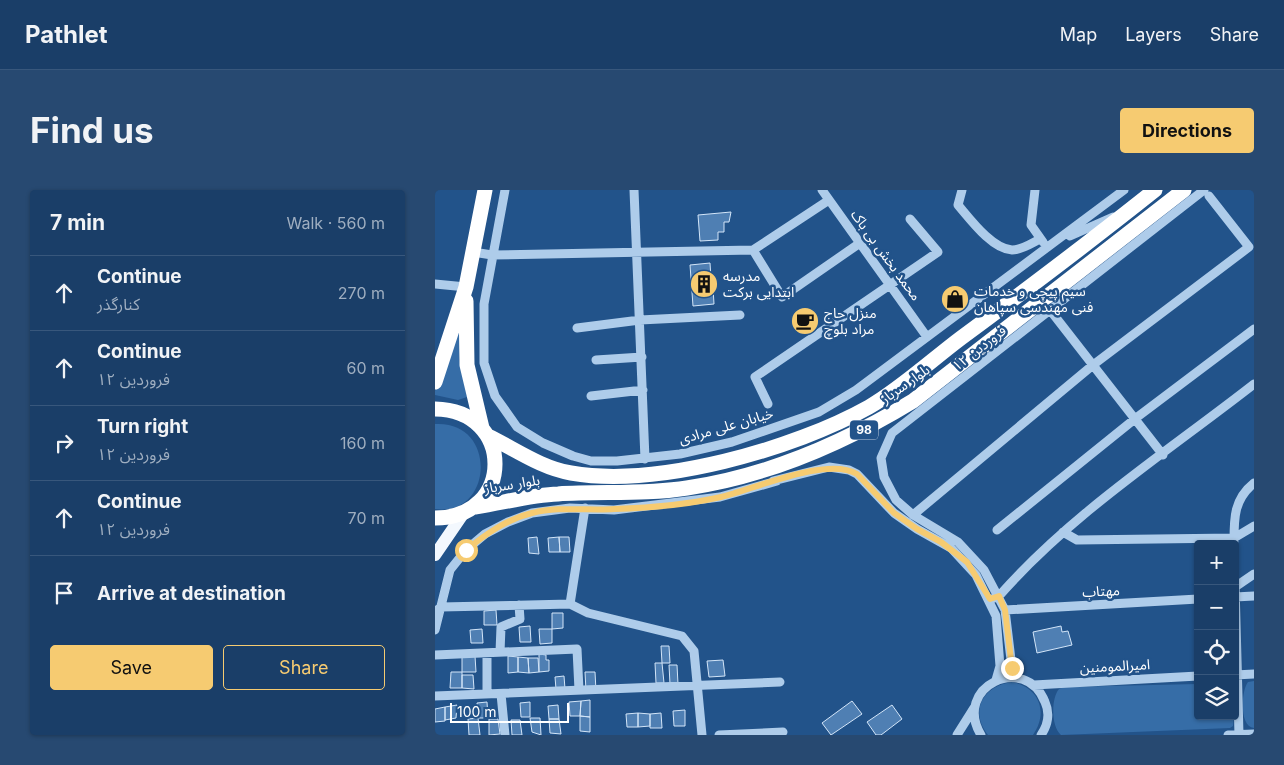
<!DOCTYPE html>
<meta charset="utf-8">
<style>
body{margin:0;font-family:Inter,"Noto Sans Arabic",sans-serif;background:#274971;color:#f1f3f6}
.controls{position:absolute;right:15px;bottom:15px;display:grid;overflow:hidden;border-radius:5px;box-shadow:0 1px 4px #0004}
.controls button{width:45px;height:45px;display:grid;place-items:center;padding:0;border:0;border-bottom:1px solid #38577c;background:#1a3e68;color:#f1f3f6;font:25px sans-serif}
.scale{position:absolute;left:15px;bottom:12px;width:119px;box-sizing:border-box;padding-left:5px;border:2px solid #fff;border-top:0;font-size:14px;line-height:18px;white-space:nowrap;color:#fff;-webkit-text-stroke:4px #22538a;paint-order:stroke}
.stop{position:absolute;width:15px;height:15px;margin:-11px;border:4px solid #f6cb71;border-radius:50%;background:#fff}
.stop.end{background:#f6cb71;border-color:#fff;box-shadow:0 1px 5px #0008}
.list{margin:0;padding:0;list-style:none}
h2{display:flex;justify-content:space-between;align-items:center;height:65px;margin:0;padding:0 20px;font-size:21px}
h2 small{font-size:16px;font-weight:400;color:#9faec0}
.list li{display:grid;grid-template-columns:32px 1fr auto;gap:15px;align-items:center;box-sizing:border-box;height:75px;padding:0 20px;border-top:1px solid #38577c}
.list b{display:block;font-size:19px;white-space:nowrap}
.list p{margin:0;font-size:16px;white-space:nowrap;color:#9faec0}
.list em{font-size:16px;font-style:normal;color:#9faec0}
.actions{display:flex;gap:10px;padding:15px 20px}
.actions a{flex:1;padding:11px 0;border:1px solid #f6cb71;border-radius:5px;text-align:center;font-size:18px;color:#f6cb71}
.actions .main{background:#f6cb71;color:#111}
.icon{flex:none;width:28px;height:28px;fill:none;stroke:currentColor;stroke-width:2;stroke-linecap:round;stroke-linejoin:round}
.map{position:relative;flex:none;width:819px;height:545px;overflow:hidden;border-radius:5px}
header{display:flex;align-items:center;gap:30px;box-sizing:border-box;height:70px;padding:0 25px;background:#1a3e68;border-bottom:1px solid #38577c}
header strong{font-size:24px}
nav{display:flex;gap:28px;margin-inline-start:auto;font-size:18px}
.intro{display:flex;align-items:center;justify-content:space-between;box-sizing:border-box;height:120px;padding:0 30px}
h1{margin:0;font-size:35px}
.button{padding:12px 22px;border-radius:5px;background:#f6cb71;color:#111;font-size:18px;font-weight:700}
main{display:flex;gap:30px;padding:0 30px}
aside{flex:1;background:#1a3e68;border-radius:5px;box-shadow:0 1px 4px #0004}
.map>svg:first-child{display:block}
.green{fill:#366da7}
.building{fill:#4f7fb3;stroke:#d3e5f8}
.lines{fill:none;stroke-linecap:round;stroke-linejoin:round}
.minor{stroke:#aeccea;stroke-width:9}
.major{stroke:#f3f8fe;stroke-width:12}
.highway{stroke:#fff;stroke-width:15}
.route{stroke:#f6cb71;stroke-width:6}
.labels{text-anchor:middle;stroke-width:5;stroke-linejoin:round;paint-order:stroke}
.shield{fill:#22538a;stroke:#bdcbdc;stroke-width:1}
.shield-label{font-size:12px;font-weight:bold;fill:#fff}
.street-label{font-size:14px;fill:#fff;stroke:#22538a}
.poi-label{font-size:14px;fill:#fff;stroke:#22538a;text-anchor:start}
</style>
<header>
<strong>Pathlet</strong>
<nav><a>Map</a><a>Layers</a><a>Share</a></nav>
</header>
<div class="intro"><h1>Find us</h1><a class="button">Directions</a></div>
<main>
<aside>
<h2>7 min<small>Walk · 560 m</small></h2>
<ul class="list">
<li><svg class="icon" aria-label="ahead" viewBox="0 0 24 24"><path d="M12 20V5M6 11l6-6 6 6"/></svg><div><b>Continue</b><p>کنارگذر</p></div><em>270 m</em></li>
<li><svg class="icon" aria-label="ahead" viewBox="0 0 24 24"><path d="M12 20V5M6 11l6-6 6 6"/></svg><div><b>Continue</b><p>۱۲ فروردین</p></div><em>60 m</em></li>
<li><svg class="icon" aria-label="right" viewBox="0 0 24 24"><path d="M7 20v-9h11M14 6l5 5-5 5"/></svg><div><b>Turn right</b><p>۱۲ فروردین</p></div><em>160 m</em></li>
<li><svg class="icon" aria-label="ahead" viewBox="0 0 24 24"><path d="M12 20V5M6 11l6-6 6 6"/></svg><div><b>Continue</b><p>۱۲ فروردین</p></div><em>70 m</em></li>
<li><svg class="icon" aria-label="arrive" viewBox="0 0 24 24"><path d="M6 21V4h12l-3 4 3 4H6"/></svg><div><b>Arrive at destination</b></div></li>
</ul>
<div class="actions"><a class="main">Save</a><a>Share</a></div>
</aside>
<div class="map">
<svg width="819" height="545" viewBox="0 0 819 545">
<rect width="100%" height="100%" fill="#22538a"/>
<path class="green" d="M26 136 24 170 32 207 23 210 0 205V201Z
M0 234C63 230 59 327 0 319Z
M819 491V538C804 537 806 501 813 492Z
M577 492C604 497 614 522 598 545H553C534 521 548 496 577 492Z
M763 494V526H799L798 536 795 538 626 545C616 537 616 508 624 499L629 497Z"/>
<path class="building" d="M296 22 294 32H289V42H283V50L265 51 263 25Z
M275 73 276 89H281L282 98H278L279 114 258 116 255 75Z
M102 347 104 364 94 363 93 348Z
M124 347 125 362H114L113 348Z
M124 347H134L135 362H125Z
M61 420 62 435H49V421Z
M117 423H128V438L117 439Z
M95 436 96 452H85L84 437Z
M626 436 627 442 633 441 637 455 602 463 598 442Z
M47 439 48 453H36L35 440Z
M104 439H117V453L105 454Z
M226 456H234L235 473H227Z
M104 464 111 465V470H114V481L104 482Z
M27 466H40L41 482H27Z
M73 466 83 467V482L73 483Z
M83 467 93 468 94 483 83 482Z
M93 468H103L104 482 94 483Z
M288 470 290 486 274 487 272 471Z
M220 473H227L229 493H221Z
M234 475H242L243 494H235Z
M16 482H27V498H15Z
M150 482H160L161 501H151Z
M27 485H38L39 499 27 498Z
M129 486 130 499H121L120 487Z
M155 510V527L145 526 146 511Z
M146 511 145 526H135L134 512Z
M417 511 427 524 396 545 387 533Z
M52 512 53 528H43L42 513Z
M95 512V527H86L85 513Z
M22 515 21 528 10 530V517Z
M123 515 124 529H114L113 516Z
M457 515 467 529 446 545H441L432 532Z
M10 517V531L0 532V519Z
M250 520V536H239L238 521Z
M203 523 215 524V536L203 537Z
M203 523V537H192L191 524Z
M226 523 227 538H215V524Z
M145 526 155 527V542L145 541Z
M43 528 45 545H34L33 529Z
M95 528H105L106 545 97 542Z
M54 529H63L65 544 54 545Z
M114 529H124L126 544 115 543Z
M76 530H85L87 545H77Z"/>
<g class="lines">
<path class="minor" d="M70 0 49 114V173L60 206 82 237 108 253 138 266 156 271H182L245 264 297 252 384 222 421 200 689 0
M199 0 210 269
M387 0 492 147
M527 0 523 15C535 29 557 59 577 60 587 60 597 53 605 49
M600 0 596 35 608 52
M635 46 678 27
M318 60 347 107 425 53
M38 62 57 65 318 60 394 10
M0 94 31 97
M615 120 728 265
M142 138 205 130 305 125
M161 170 207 167
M156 206 208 200
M333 214 320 187 503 62 475 29
M338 291 394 277 414 280 422 284 459 323 482 339 516 358 541 385 561 426 565 476 561 490
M478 325 658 175 814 57 774 6
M562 340 701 228 819 139
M628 342 642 350 799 348 819 336
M799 351C799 328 799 309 819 293
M800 394 804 545
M800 397 819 384
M800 407 819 406
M559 408 564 406C637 323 732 262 819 194
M135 414 153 423 247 446 259 461 267 545
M135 414 150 318
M2 420 6 417 135 414
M570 420 763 409
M0 440 15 380 31 360 50 344 73 332 97 323 135 318 179 320 285 307 342 291
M65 462 66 437 85 429 84 415
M52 463V504
M0 465 142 459 144 500
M800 485 819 484
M584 488 577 478 570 420 549 380 523 352 478 325 461 310 449 287 446 268 457 243 769 0
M599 495 763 486
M66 504 70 545
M0 506 345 492
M284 545 348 542
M522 545 539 518
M546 545C517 497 590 462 610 512 615 523 613 535 606 545
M793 545 819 544"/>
<path class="major" d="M0 365 28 324"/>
<path class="highway" d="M31 111 32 175 47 238
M0 192 31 97 50 0
M0 219C80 220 80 328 0 328
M53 246C80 259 106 278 136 283 222 298 359 259 434 217 464 200 498 169 526 148 591 100 656 51 720 0
M40 317C68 313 95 305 123 304 166 301 209 305 252 298 333 286 409 253 478 211L749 0"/>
</g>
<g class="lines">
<path class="route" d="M31 360C51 344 72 329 97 323 125 316 152 321 180 319 212 318 255 314 286 307 320 299 392 266 422 284L459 323 482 339 506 352 532 372 555 409 564 406 570 420 577 478"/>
</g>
<defs>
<symbol id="building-disc" viewBox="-11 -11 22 22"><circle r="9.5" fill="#f6cb71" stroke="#22538a"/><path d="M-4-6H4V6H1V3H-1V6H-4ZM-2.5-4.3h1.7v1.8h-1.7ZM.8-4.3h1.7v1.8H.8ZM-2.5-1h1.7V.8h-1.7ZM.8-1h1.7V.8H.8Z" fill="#111"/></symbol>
<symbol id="shop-disc" viewBox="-11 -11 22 22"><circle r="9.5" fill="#f6cb71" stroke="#22538a"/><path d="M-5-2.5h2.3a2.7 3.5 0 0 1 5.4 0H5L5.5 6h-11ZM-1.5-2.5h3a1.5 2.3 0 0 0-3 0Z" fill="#111"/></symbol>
<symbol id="cafe-disc" viewBox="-11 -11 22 22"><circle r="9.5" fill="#f6cb71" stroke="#22538a"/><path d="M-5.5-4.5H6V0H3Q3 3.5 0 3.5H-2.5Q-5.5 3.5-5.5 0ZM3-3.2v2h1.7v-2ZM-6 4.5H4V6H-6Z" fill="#111"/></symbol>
</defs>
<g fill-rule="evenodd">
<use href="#building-disc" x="253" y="78" width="32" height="32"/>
<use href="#shop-disc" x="504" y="93" width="32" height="32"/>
<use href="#cafe-disc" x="354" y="115" width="32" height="32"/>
</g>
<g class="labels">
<rect class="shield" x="415" y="230.5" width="28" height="19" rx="4"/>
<g class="shield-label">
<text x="429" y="244">98</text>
</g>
<g class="street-label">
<text transform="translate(451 65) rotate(54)" y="5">محمد بخش بی باک</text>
<text transform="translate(544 158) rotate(-38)" y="5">۱۲ فروردین</text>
<text transform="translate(470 194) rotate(-35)" y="5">بلوار سرباز</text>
<text transform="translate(291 236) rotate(-16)" y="5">خیابان علی مرادی</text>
<text transform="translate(77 294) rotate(-9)" y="5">بلوار سرباز</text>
<text transform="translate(666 401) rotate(-3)" y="5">مهتاب</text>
<text transform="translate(680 476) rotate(-3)" y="5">امیرالمومنین</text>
</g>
<g class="poi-label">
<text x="288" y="91">مدرسه<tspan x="288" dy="16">ابتدایی برکت</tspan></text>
<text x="539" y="106">سیم پیچی و خدمات<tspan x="539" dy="16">فنی مهندسی سپاهان</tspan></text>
<text x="389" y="128">منزل حاج<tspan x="389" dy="16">مراد بلوچ</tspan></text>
</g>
</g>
</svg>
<div class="controls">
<button>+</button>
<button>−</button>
<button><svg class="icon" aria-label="locate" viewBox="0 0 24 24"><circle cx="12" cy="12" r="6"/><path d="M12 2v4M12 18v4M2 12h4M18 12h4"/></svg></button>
<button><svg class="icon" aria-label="layers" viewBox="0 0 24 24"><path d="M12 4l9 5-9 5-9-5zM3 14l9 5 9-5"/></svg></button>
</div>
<div class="scale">100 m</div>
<div class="stop" style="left:31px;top:360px"></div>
<div class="stop end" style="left:577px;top:478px"></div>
</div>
</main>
